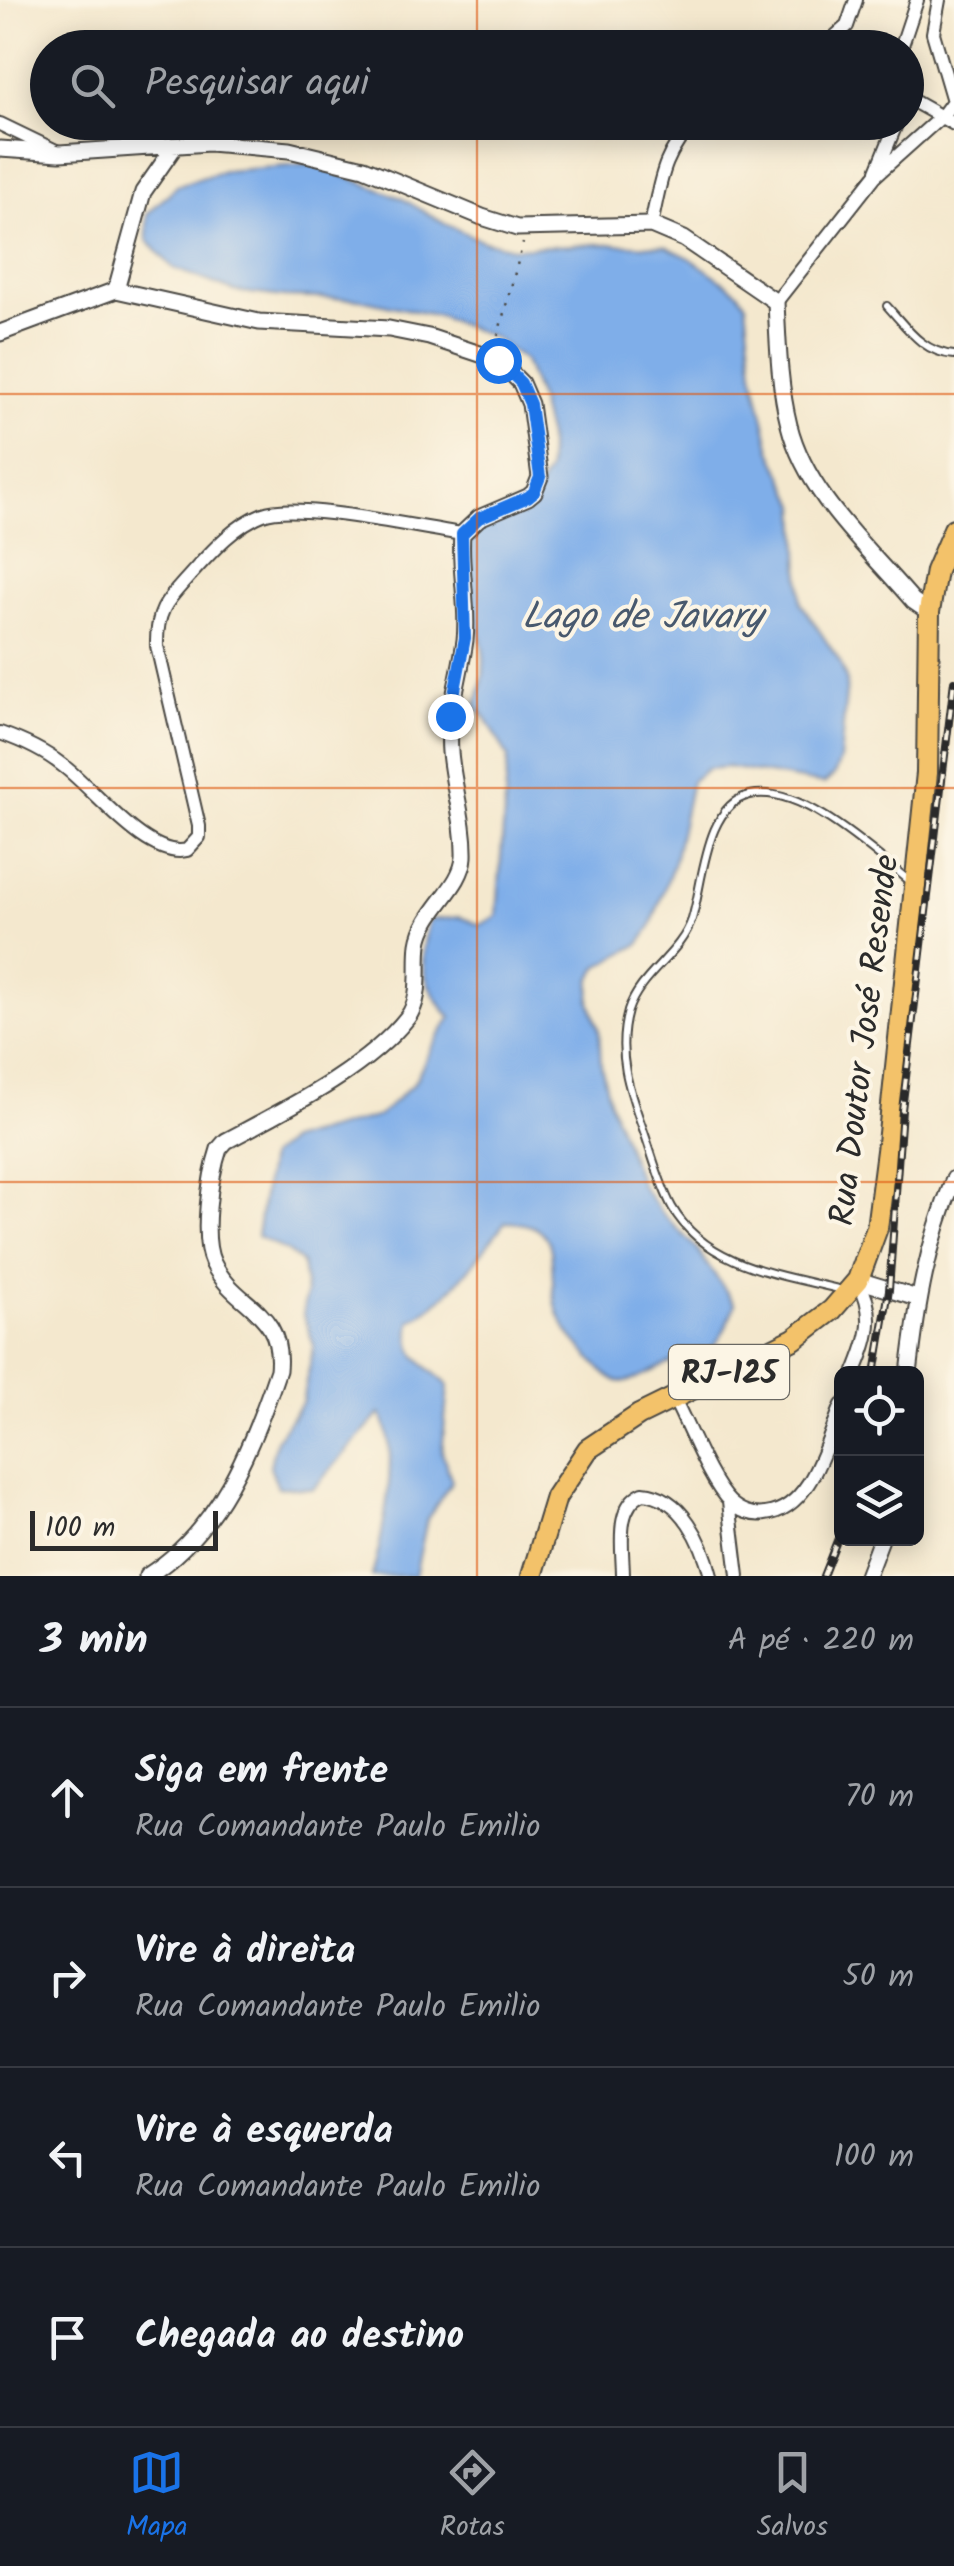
<!DOCTYPE html>
<html lang="pt">
<meta charset="utf-8">
<style>
body{margin:0;font-family:Kalam,sans-serif;background:#20242c;color:#f1f3f6}
.controls{position:absolute;right:30px;bottom:30px;display:grid;overflow:hidden;border-radius:15px;box-shadow:0 5px 25px #0003}
.controls button{width:90px;height:90px;display:grid;place-items:center;padding:0;border:0;border-bottom:2px solid #363941;background:#171b24;color:#f1f3f6;font:50px sans-serif}
.scale{position:absolute;left:30px;bottom:25px;width:188px;box-sizing:border-box;padding-left:10px;border:5px solid #2b2b2b;border-top:0;font-size:28px;line-height:35px;white-space:nowrap;color:#2b2b2b;-webkit-text-stroke:8px #fcf5e5;paint-order:stroke}
.stop{position:absolute;width:30px;height:30px;margin:-22px;border:8px solid #1a73e8;border-radius:50%;background:#fff}
.stop.end{background:#1a73e8;border-color:#fff;box-shadow:0 2px 10px #0008}
.list{margin:0;padding:0;list-style:none}
h2{display:flex;justify-content:space-between;align-items:center;height:130px;margin:0;padding:0 40px;font-size:42px}
h2 small{font-size:32px;font-weight:400;color:#9ea1a6}
.list li{display:grid;grid-template-columns:65px 1fr auto;gap:30px;align-items:center;box-sizing:border-box;height:180px;padding:0 40px;border-top:2px solid #363941}
.list b{display:block;font-size:38px;white-space:nowrap}
.list p{margin:0;font-size:32px;white-space:nowrap;color:#9ea1a6}
.list em{font-size:32px;font-style:normal;color:#9ea1a6}
.icon{flex:none;width:55px;height:55px;fill:none;stroke:currentColor;stroke-width:2;stroke-linecap:round;stroke-linejoin:round}
.map{position:relative;flex:none;width:954px;height:1576px;overflow:hidden}
.search{position:absolute;background:#171b24;box-shadow:0 5px 25px #0003;left:30px;right:30px;top:30px;height:110px;display:flex;align-items:center;gap:25px;box-sizing:border-box;padding:0 35px;border-radius:55px;color:#9ea1a6;font-size:38px}
.sheet{height:850px;background:#171b24}
nav{display:flex;justify-content:space-around;align-items:center;box-sizing:border-box;height:140px;border-top:2px solid #363941;background:#171b24;font-size:28px;color:#9ea1a6}
nav a{display:grid;justify-items:center;gap:5px}
nav .on{color:#1a73e8}
.map>svg:first-child{display:block}
.water{fill:#7faee9;stroke:#556c8a;stroke-width:2.5}
.lines{fill:none;stroke-linecap:round;stroke-linejoin:round}
.service-casing{stroke:#494743;stroke-width:10}
.minor-casing{stroke:#494743;stroke-width:16}
.tertiary-casing{stroke:#494743;stroke-width:19}
.primary-casing{stroke:#494743;stroke-width:24}
.path{stroke:#494743;stroke-width:2.5;stroke-dasharray:2.5 8;stroke-linecap:butt}
.service{stroke:#fff;stroke-width:6}
.minor{stroke:#fff;stroke-width:12}
.tertiary{stroke:#fff;stroke-width:15}
.primary{stroke:#f3c26a;stroke-width:20}
.rail-casing{stroke:#2b2b2b;stroke-width:8}
.rail{stroke:#fcf5e5;stroke-width:4;stroke-dasharray:11;stroke-linecap:butt}
.route{stroke:#1a73e8;stroke-width:12}
.grid{fill:none;stroke:#df570e;stroke-width:2.5;stroke-opacity:0.55}
.labels{text-anchor:middle;stroke-width:8;stroke-linejoin:round;paint-order:stroke}
.shield{fill:#fcf5e5;stroke:#6a6863;stroke-width:2.5}
.shield-label{font-size:32px;font-weight:bold;fill:#2b2b2b}
.street-label{font-size:35px;fill:#2b2b2b;stroke:#fcf5e5}
.water-label{font-size:38px;font-style:italic;fill:#48596e;stroke:#fcf5e5}
</style>
<div class="map">
<svg width="954" height="1576" viewBox="0 0 954 1576">
<rect width="100%" height="100%" fill="#fcf5e5"/>
<filter id="ink" filterUnits="userSpaceOnUse"><feTurbulence type="fractalNoise" baseFrequency=".01" numOctaves="2"/><feDisplacementMap in="SourceGraphic" scale="20" xChannelSelector="R" yChannelSelector="G"/><feConvolveMatrix kernelMatrix="1 2 1 2 8 2 1 2 1" color-interpolation-filters="sRGB"/></filter>
<filter id="wash" filterUnits="userSpaceOnUse"><feTurbulence type="fractalNoise" baseFrequency=".0048" numOctaves="4" result="noise"/><feDisplacementMap in="SourceGraphic" scale="40" xChannelSelector="R" yChannelSelector="G"/><feGaussianBlur stdDeviation="2.25" result="paint"/><feColorMatrix in="noise" values="0 0 0 0 0 0 0 0 0 0 0 0 0 0 0 0 0 1.4 0 .05"/><feComposite in="paint" operator="in"/></filter>
<g filter="url(#wash)">
<rect width="100%" height="100%" fill="#f4e8ce"/>
<path class="water" d="M314 164 401 198 447 225 483 241 513 248 597 244 665 246 690 258 738 292 746 304 753 372 771 450 797 505 801 603 840 662 847 682 840 760 834 775 824 784 728 767 707 769 691 781 674 862 650 929 639 944 598 967 591 980 590 1002 599 1030 601 1065 610 1103 641 1185 660 1211 696 1248 735 1304C727 1326 721 1342 702 1357 669 1353 639 1387 617 1381 606 1378 601 1369 594 1362 580 1347 564 1331 558 1312 543 1268 572 1223 505 1222 476 1259 452 1297 411 1321 405 1358 423 1362 448 1385L442 1453 452 1481 427 1519 415 1576H372C382 1543 402 1441 380 1414L313 1489 278 1487 270 1466 276 1440 302 1403 314 1345 303 1314 306 1293 302 1263 287 1251 257 1236 269 1157 289 1141 379 1116 414 1083 431 1049 451 1018C422 983 417 964 429 920L460 917 480 925 497 916 508 757 486 718 475 707C497 647 473 630 464 576 463 565 464 554 464 544L496 513 531 498 548 472V437L537 394 524 361 493 337 438 316 360 299 284 297 234 291 173 268 147 240V214L178 185 224 171Z"/>
</g>
<g filter="url(#ink)">
<g class="lines">
<defs>
<path id="service" d="M887 306C908 329 922 352 954 355
M843 1290C783 1275 706 1267 672 1207 659 1183 652 1154 643 1129 629 1090 616 1053 628 1011 640 974 680 955 692 919 703 884 705 804 750 795 802 784 873 852 912 883"/>
<path id="minor" d="M822 48 847 26 856 0
M901 48 917 0
M906 97 954 124
M0 124 58 152
M877 171 897 122
M651 225C661 181 661 157 694 122
M776 302 875 176 942 116 953 101 933 33 939 0
M0 733C23 741 43 750 62 765 92 786 147 860 187 850L199 837V826L157 646C156 608 169 599 192 573 212 551 235 525 263 514 296 501 421 528 462 534
M854 1374C869 1338 877 1316 858 1280
M674 1399C688 1425 710 1483 730 1502 739 1511 753 1516 765 1514 812 1509 826 1442 842 1405
M729 1502 738 1576
M623 1576C623 1549 614 1506 643 1493 682 1496 703 1543 711 1576"/>
<path id="tertiary" d="M0 149 60 153 209 143 289 150 364 168 482 217 517 228 651 225 684 239 776 302C778 342 779 386 789 425 806 494 868 548 913 601L929 612
M0 333 116 290
M858 1280 917 1298
M909 1374C917 1303 927 1245 954 1179
M147 1576C219 1531 252 1447 278 1370 284 1308 235 1309 213 1263 201 1238 210 1176 219 1149L226 1141C284 1110 366 1070 407 1018 423 998 416 968 419 944 424 910 462 888 464 857 465 822 453 787 450 752 447 713 460 678 465 640 469 605 459 569 462 534L479 518 528 497 534 492 540 477 530 404 521 383 498 360 429 337 389 329 259 322 116 290 143 192 175 146
M867 1576 881 1539"/>
<path id="primary" d="M532 1576 556 1497 588 1449 639 1415 794 1339 832 1310 858 1280 877 1228 888 1143 927 773 929 612 936 571 954 529"/>
</defs>
<use href="#service" class="service-casing"/>
<use href="#minor" class="minor-casing"/>
<use href="#tertiary" class="tertiary-casing"/>
<use href="#primary" class="primary-casing"/>
<path class="path" d="M495 346 523 243"/>
<use href="#service" class="service"/>
<use href="#minor" class="minor"/>
<use href="#tertiary" class="tertiary"/>
<use href="#primary" class="primary"/>
<defs>
<path id="rail" d="M875 1374 889 1290 902 1110 954 681
M823 1576 842 1528"/>
</defs>
<use href="#rail" class="rail-casing"/>
<use href="#rail" class="rail"/>
</g>
</g>
<g class="lines" filter="url(#ink)">
<path class="route" d="M450 716 465 638 462 534 479 518 528 497 534 492 540 477 530 404 521 383 498 360"/>
</g>
<path class="grid" d="M477 0V48M477 122V1576M0 394H954M0 788H954M0 1182H954"/>
<g class="labels">
<rect class="shield" x="669" y="1345" width="120" height="54" rx="8"/>
<g class="shield-label">
<text x="729" y="1383">RJ-125</text>
</g>
<g class="street-label">
<text transform="translate(863 1040) rotate(-83)" y="12">Rua Doutor José Resende</text>
</g>
<g class="water-label">
<text x="642" y="628">Lago de Javary</text>
</g>
</g>
</svg>
<div class="controls">
<button><svg class="icon" aria-label="locate" viewBox="0 0 24 24"><circle cx="12" cy="12" r="6"/><path d="M12 2v4M12 18v4M2 12h4M18 12h4"/></svg></button>
<button><svg class="icon" aria-label="layers" viewBox="0 0 24 24"><path d="M12 4l9 5-9 5-9-5zM3 14l9 5 9-5"/></svg></button>
</div>
<div class="scale">100 m</div>
<div class="stop" style="left:498px;top:360px"></div>
<div class="stop end" style="left:450px;top:716px"></div>
<div class="search"><svg class="icon" aria-label="search" viewBox="0 0 24 24"><circle cx="10" cy="10" r="6"/><path d="M15 15l6 6"/></svg>Pesquisar aqui</div>
</div>
<section class="sheet">
<h2>3 min<small>A pé · 220 m</small></h2>
<ul class="list">
<li><svg class="icon" aria-label="ahead" viewBox="0 0 24 24"><path d="M12 20V5M6 11l6-6 6 6"/></svg><div><b>Siga em frente</b><p>Rua Comandante Paulo Emilio</p></div><em>70 m</em></li>
<li><svg class="icon" aria-label="right" viewBox="0 0 24 24"><path d="M7 20v-9h11M14 6l5 5-5 5"/></svg><div><b>Vire à direita</b><p>Rua Comandante Paulo Emilio</p></div><em>50 m</em></li>
<li><svg class="icon" aria-label="left" viewBox="0 0 24 24"><path d="M17 20v-9H6M10 6l-5 5 5 5"/></svg><div><b>Vire à esquerda</b><p>Rua Comandante Paulo Emilio</p></div><em>100 m</em></li>
<li><svg class="icon" aria-label="arrive" viewBox="0 0 24 24"><path d="M6 21V4h12l-3 4 3 4H6"/></svg><div><b>Chegada ao destino</b></div></li>
</ul>
</section>
<nav>
<a class="on"><svg class="icon" aria-label="map" viewBox="0 0 24 24"><path d="M3 6l6-2 6 2 6-2v14l-6 2-6-2-6 2zM9 4v14M15 6v14"/></svg>Mapa</a>
<a><svg class="icon" aria-label="directions" viewBox="0 0 24 24"><path d="M12 3l9 9-9 9-9-9zM9 14v-3h6M13 9l2 2-2 2"/></svg>Rotas</a>
<a><svg class="icon" aria-label="saved" viewBox="0 0 24 24"><path d="M7 4h10v16l-5-4-5 4z"/></svg>Salvos</a>
</nav>
